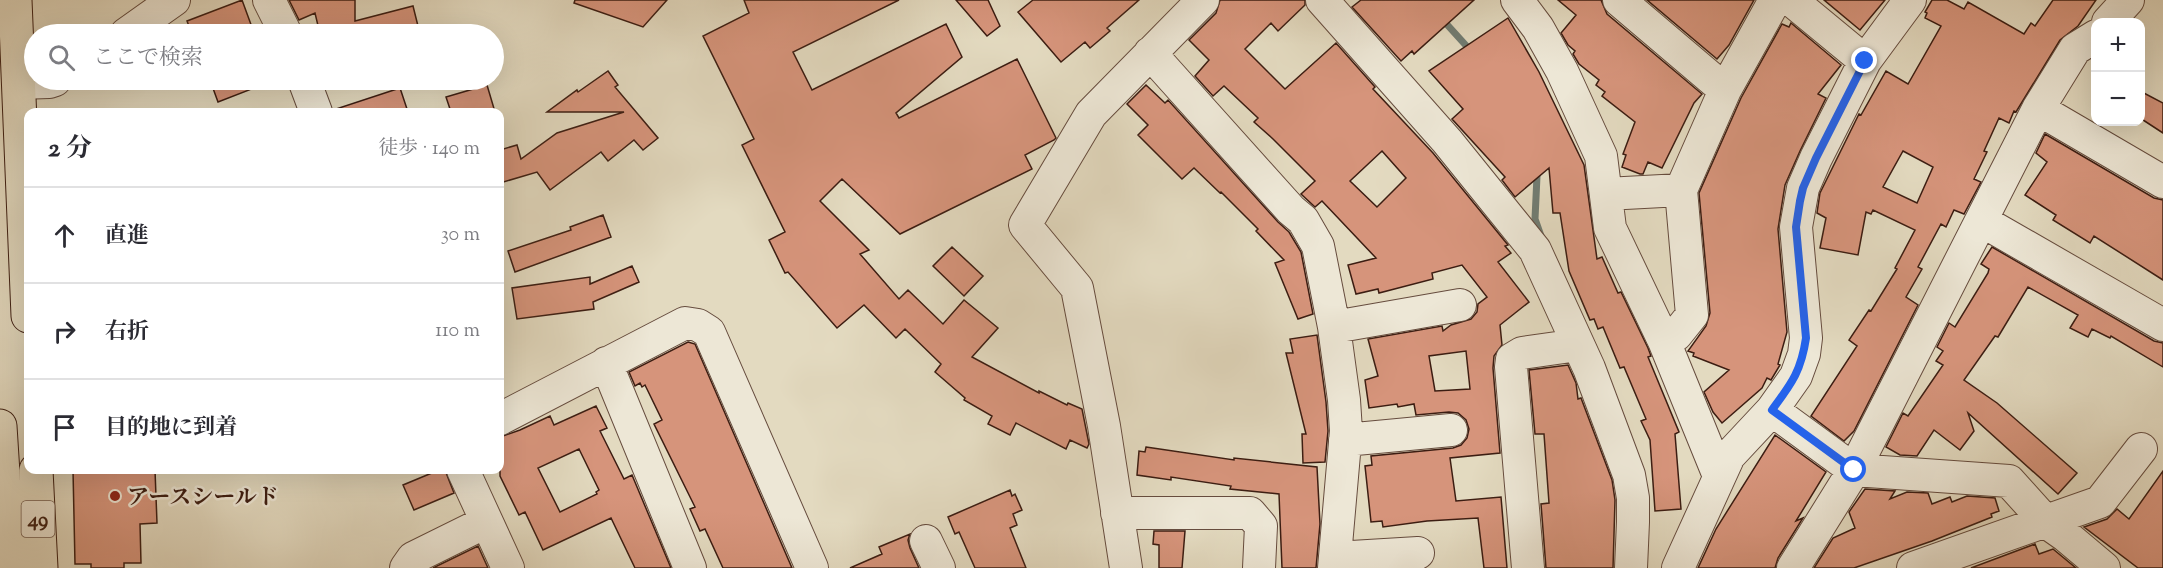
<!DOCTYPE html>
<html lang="ja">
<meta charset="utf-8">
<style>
body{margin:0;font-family:"Sorts Mill Goudy","Noto Serif JP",serif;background:#f7f7f7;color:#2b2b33}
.controls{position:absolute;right:18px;top:18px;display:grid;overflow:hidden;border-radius:12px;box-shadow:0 6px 24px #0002}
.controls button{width:54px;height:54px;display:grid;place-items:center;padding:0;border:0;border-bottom:2px solid #e1e1e2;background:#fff;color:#2b2b33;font:30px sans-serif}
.stop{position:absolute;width:18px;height:18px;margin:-14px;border:4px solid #2563eb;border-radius:50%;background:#fff}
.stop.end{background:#2563eb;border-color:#fff;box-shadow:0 2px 6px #0008}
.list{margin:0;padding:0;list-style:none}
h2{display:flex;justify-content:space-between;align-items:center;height:78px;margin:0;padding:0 24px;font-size:26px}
h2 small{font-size:20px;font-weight:400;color:#7c7c81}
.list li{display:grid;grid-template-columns:39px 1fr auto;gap:18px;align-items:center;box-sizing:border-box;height:96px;padding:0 24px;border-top:2px solid #e1e1e2}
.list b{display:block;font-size:22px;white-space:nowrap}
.list em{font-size:20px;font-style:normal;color:#7c7c81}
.icon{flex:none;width:33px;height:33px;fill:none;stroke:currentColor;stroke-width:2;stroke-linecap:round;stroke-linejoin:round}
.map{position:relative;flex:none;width:2163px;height:568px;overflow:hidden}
.search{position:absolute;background:#fff;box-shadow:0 6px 24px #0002;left:24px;top:24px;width:480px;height:66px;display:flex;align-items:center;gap:15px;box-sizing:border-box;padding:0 21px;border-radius:33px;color:#7c7c81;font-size:22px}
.panel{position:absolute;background:#fff;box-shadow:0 6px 24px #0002;left:24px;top:108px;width:480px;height:366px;border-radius:12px}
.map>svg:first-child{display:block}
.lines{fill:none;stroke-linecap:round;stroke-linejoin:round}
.stream{stroke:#717c72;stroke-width:7}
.building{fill:#d6947b;stroke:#3c1d12;stroke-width:1.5;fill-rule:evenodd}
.minor-casing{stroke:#664c3e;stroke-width:34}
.highway-casing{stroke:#3c1d12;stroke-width:35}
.minor{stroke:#ede7d6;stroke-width:32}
.highway{stroke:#e3dac0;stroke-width:33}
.route{stroke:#2563eb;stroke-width:8}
.poi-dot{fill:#8f2418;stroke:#ede7d6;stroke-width:2}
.labels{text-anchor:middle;stroke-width:5;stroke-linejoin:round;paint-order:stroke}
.shield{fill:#ede7d6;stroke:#715a4d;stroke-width:1.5}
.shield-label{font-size:21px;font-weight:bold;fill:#3c1d12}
.poi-label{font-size:22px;font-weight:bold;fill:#3c1d12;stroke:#ede7d6;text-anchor:start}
</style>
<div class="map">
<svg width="2163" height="568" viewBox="0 0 2163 568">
<rect width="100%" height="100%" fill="#e3dac0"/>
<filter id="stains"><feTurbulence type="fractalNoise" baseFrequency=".00333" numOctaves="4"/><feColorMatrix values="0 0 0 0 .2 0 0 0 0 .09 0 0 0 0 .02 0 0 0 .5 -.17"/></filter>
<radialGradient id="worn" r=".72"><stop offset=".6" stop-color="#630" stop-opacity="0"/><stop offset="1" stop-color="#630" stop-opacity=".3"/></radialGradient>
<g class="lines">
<path class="stream" d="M1442 19 1471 51
M1534 171 1537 176 1535 219 1541 236"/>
</g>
<path class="building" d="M242 0 253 30 242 34H192L187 21Z
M289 0H355V21L413 6 420 34H320L315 13 299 20Z
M575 0H667L643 27 574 3Z
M744 0H899L793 52 812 90 946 24 962 57 896 113 899 118 1017 59 1056 138 1054 140 1025 155 1032 169 900 234 842 179 820 201 869 250 860 254 899 299 908 290 943 324 964 300 998 328 972 357 1039 393V391L1067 405 1068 403 1082 409 1089 444 1087 448 1070 440 1066 449 1016 423 1010 435 988 424 992 416 964 400 965 398 935 372 941 364 905 329 896 338 864 305 837 328 788 272 785 273 769 240 785 232 742 145 754 139 703 36 749 13Z
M956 0H988L1000 26 987 36Z
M1033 0H1139L1107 28 1110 31 1090 48 1085 42 1061 62 1018 12Z
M1220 0H1305V5L1278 31 1271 23 1245 49 1285 89 1336 43 1375 87 1373 89 1433 153 1508 245 1505 246 1511 253 1498 262 1529 302 1500 325 1502 345 1494 356 1493 368 1500 453 1450 458 1456 501 1501 497 1507 568H1484L1478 518 1427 521 1383 527 1382 521 1371 522 1365 466 1372 465 1371 456 1453 448 1461 445 1467 438 1469 429 1466 420 1458 413 1449 412 1416 415 1414 404 1398 407 1397 404 1369 408 1365 380 1378 376 1368 339 1442 326 1443 331 1451 325 1471 319 1477 312 1478 304 1487 297 1462 265 1432 273 1433 279 1379 293 1378 289 1356 294 1348 265 1376 258 1322 201 1315 207 1301 194 1315 181 1273 139 1254 122 1258 118 1224 86 1213 96 1195 76 1209 60 1189 40 1216 13ZM1382 151 1406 178 1377 207 1350 181ZM1466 351 1470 389 1435 391 1429 356Z
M1361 0H1474L1414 54 1412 51 1401 61 1352 7Z
M1558 0H1601L1607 14 1702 94 1694 103 1662 168 1648 162 1643 174H1640L1622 167 1626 155 1623 154 1635 122 1602 96 1605 92 1596 85 1599 80 1579 64 1573 54 1575 51 1568 45 1561 33 1576 15Z
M1647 0H1754L1729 45 1717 59Z
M1824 0H1885L1860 30Z
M1932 0H1947L1964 9 1968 2 2024 34 2031 23 2035 26 2053 0H2096L2078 26 2060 40 2016 112 2014 111 2009 123 1999 118 1984 151 1987 152 1974 179 1981 182 1964 214 1954 210 1946 227 1941 224 1918 267 1922 269 1906 297 1918 305 1854 431 1844 441 1811 416 1857 346 1849 340 1869 310 1871 311 1897 269 1895 268 1915 230 1873 210 1871 214 1866 212 1858 255 1820 248 1826 218 1817 213 1820 193 1859 114 1861 115 1886 71 1908 84 1941 26 1925 18 1927 13 1925 12ZM1903 151 1933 167 1917 203 1883 187Z
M1508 18 1539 72 1584 165 1597 259 1602 257 1618 293 1621 292 1648 348 1651 356 1648 357 1679 432 1675 434 1681 509 1655 511 1650 440 1641 421 1646 419 1624 367 1620 368 1603 327 1598 329 1594 319 1590 320 1569 271 1560 213H1553L1549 168 1515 197 1502 180 1505 177 1452 119 1463 109 1429 71Z
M1791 23 1841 65 1818 94 1826 98 1800 151 1785 185 1778 229 1787 332 1778 364 1780 365 1771 380 1767 378 1762 388 1722 423 1713 412 1704 392 1729 370 1693 356 1694 353 1688 351 1706 326 1710 313 1699 193 1741 98 1782 24 1789 27Z
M608 71 618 85 615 87 658 138 643 150 634 140 608 161 601 152 550 190 537 172 500 183V150L517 145 521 159 557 133 624 112H547L577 90 578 92Z
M210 80H271L272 81 218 102Z
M487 85 495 112H451L446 97Z
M1146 85 1165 103 1168 100 1278 222 1289 232 1301 252 1313 314 1298 319 1275 263 1284 260 1256 231 1258 229 1221 192 1220 193 1194 168 1182 179 1138 135 1148 125 1127 104Z
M400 88 408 112H336V109Z
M2140 91 2163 103V133L2140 118Z
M2045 134 2154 198 2163 200V280L2094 236 2090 243 2053 220 2056 215 2025 195 2047 162 2036 153Z
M603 215 611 237 515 272 508 251 571 230 570 227Z
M952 247 983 276 964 296 933 266Z
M1992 247 2154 341 2163 343V367L2111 336 2110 338 2092 329 2088 337 2070 328 2078 315 2028 287 1998 337 1995 336 1964 380 1997 403 2077 473 2058 494 1968 413 1974 431 1960 450 1934 430 1917 456 1900 455 1886 447 1903 413 1908 416 1943 365 1936 361 1943 351 1937 347 1949 323 1955 327 1988 273 1989 269 1981 264Z
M632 266 639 282 593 302 594 309 517 319 512 288 590 277V284Z
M1317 335 1326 402 1328 431 1325 462 1303 463 1302 434H1306L1286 353H1293L1290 339Z
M688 342 695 344 792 568H723L705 529 700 531 690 509 695 507 654 424 662 420 645 385 642 387 640 383 635 386 629 372Z
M1568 365 1576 383 1578 399 1581 398 1612 480 1615 500 1613 568H1546L1541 504 1549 503 1544 434H1535L1529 370Z
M596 406 607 428 600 431 624 479 632 475 671 568H635L611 518 543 550 525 512 519 515 500 476V437L520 430 550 416 554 425ZM579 449 599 490 596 492 597 494 560 512 538 468Z
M1775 435 1826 472 1796 521 1803 518 1778 558 1775 568H1698L1716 529Z
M1146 447 1234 460V458L1317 467 1320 524 1316 568H1282L1279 494 1230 489 1231 486 1171 477V480L1137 475 1139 451 1145 452Z
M73 470H155L157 523 140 524 141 563H124V568H91V564H75Z
M439 470H445L454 493 414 510 403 485Z
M2163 471V568H2138L2084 527 2107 519 2117 509 2129 519Z
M1865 489 1895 491 1890 499 1907 492 1928 493 1932 504 1950 497 1952 502 1967 496 1995 498 1999 511 1991 514 1992 517 1932 541 1854 568H1814L1833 538 1855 528 1849 512Z
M1010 490 1012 496 1015 494 1022 510 1013 514 1017 525 1010 528 1026 568H975L959 532 955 534 948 517Z
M1154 531H1185L1182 568H1159V545L1153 544Z
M910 534 908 540 910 548 919 568H850L882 554 879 547Z
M2035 544 2039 554 2053 549 2076 568H1971Z
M478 546 488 568H433Z"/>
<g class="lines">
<defs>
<path id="minor" d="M269 0 286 34
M1322 0 1447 141 1535 250 1589 368 1629 475 1633 498V522L1631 568
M1517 0 1538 28 1562 71 1601 156 1610 228 1664 341 1719 476
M1619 0 1725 90
M1791 0 1865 61
M2108 22 2128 0
M126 34 174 0
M1150 53 1291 210 1303 220 1318 246 1334 327 1344 400 1346 431 1334 568
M304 80 316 112
M19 83 49 82 55 80
M2038 109 2163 182
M1606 194 1681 190 1725 90 1775 0
M1982 221 2163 325
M1334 327 1460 305
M1664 341 1676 335 1692 315 1681 190
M606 363 690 568
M1772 410 1854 470 2009 481 2046 522 2066 536 2104 568
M500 419 685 323 698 325 709 332 812 568
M1345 440 1451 430
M463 470 508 568
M1117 513H1250L1261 526 1259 568
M926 541 939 568
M1335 558 1418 553
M406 568 413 558 486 522
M1126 568 1104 426 1077 288 1025 225 1091 114 1203 0
M1528 568 1511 367 1512 359 1522 353 1578 345
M1678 568 1729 456 1772 410 1796 376 1804 354 1806 338 1796 227 1803 188 1816 158 1865 61 1910 0
M1793 568 1854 470 2038 109 2075 49 2096 36
M1913 568 2100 502 2141 449"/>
<path id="highway" d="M15 0 28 316
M0 426 9 568
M36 470 41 568"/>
</defs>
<use href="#minor" class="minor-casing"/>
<use href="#highway" class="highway-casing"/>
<use href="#minor" class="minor"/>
<use href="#highway" class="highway"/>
</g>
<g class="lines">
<path class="route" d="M1854 470 1772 410C1791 384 1801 372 1806 338L1796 227 1800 201 1803 188 1816 158 1865 61"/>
</g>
<circle class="poi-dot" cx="115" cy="496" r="6"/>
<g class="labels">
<rect class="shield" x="21.5" y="501" width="33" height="36" rx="4.5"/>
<g class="shield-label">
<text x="38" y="526">49</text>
</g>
<g class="poi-label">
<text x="127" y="504">アースシールド</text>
</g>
</g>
<rect width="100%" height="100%" filter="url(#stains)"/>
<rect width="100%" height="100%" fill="url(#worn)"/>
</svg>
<div class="controls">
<button>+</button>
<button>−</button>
</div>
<div class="stop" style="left:1854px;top:470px"></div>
<div class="stop end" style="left:1865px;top:61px"></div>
<div class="search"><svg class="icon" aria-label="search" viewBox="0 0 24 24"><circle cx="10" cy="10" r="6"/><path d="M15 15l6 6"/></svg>ここで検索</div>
<section class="panel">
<h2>2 分<small>徒歩 · 140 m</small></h2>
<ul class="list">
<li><svg class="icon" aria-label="ahead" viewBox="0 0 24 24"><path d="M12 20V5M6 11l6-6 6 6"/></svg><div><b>直進</b></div><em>30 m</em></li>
<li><svg class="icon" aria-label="right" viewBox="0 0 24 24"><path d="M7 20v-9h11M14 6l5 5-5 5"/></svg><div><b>右折</b></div><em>110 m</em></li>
<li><svg class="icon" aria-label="arrive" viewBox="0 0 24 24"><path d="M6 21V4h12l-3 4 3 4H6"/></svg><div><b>目的地に到着</b></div></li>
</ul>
</section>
</div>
